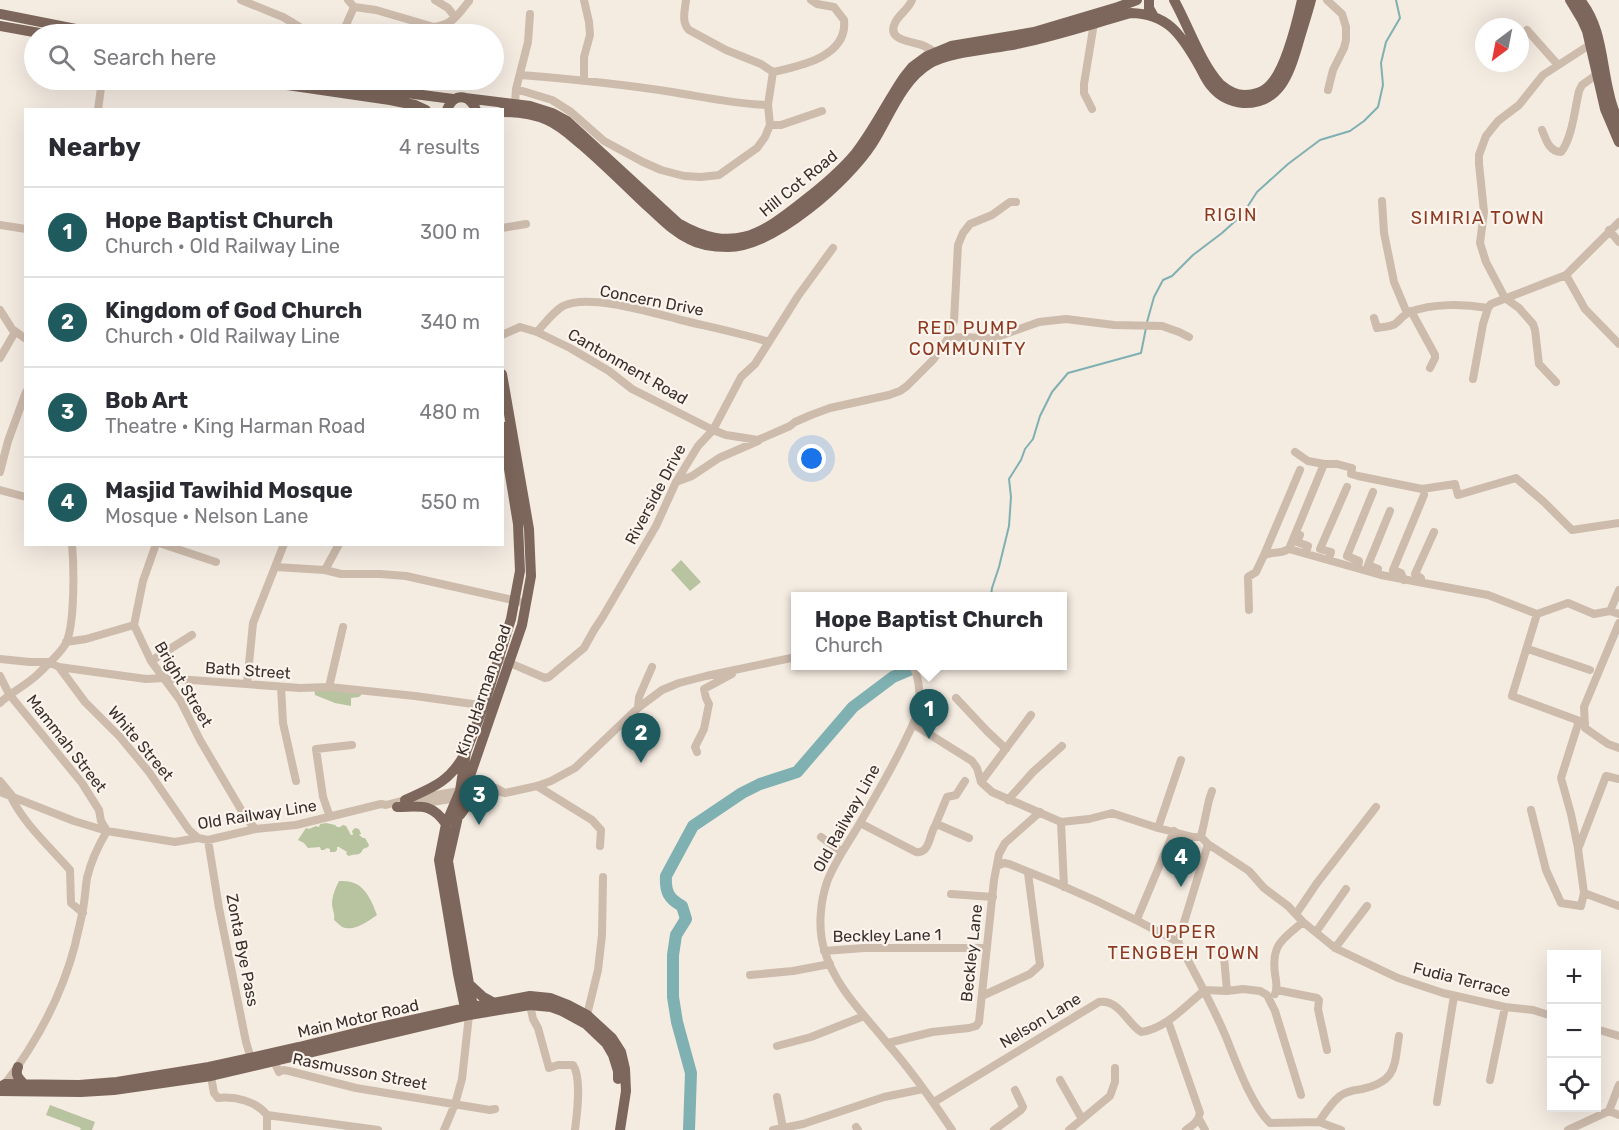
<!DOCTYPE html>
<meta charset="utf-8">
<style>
body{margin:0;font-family:Rubik,sans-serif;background:#f7f7f7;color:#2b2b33}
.controls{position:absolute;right:18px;bottom:18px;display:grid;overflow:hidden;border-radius:0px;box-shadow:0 6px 24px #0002}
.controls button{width:54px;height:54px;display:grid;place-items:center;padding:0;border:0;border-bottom:2px solid #e1e1e2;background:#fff;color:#2b2b33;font:30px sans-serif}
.compass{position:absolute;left:1475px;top:18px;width:54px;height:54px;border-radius:50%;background:#fff;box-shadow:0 6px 24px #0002;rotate:212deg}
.you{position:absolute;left:812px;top:459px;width:21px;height:21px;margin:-15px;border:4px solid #fff;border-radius:50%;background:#1a73e8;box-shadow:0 0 0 9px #1a73e833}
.badge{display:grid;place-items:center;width:39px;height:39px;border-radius:50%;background:#1f5a5e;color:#fff;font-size:20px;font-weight:700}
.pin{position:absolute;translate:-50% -50px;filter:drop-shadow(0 2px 3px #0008)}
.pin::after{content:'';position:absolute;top:32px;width:21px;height:18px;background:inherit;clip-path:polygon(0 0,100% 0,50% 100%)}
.popup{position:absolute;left:791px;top:592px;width:276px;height:78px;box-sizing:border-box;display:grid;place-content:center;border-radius:0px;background:#fff;filter:drop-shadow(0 2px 4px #0005);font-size:20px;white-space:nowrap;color:#7c7c81}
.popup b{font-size:22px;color:#2b2b33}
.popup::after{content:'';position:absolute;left:50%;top:100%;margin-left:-12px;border:12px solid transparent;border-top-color:#fff}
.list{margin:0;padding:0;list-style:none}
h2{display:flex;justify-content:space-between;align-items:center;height:78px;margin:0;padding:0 24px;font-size:26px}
h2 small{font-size:20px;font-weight:400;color:#7c7c81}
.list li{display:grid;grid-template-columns:39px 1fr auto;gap:18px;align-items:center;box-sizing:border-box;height:90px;padding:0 24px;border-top:2px solid #e1e1e2}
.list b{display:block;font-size:22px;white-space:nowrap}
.list p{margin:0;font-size:20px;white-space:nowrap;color:#7c7c81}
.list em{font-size:20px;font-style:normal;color:#7c7c81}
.icon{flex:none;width:33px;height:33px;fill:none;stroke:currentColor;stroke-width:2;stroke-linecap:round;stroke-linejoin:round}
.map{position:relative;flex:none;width:1619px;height:1130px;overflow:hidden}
.search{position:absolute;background:#fff;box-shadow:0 6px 24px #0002;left:24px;top:24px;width:480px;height:66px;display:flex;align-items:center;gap:15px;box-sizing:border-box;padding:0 21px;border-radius:33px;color:#7c7c81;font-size:22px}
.panel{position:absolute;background:#fff;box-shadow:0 6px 24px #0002;left:24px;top:108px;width:480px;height:438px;border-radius:0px}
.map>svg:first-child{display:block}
.green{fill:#b8c4a0}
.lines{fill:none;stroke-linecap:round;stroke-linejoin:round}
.stream{stroke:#7fb0b2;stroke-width:2}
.river{stroke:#7fb0b2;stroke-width:12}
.minor{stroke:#cdbbac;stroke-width:8}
.major{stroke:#7d675c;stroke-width:10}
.labels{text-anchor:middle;stroke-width:4.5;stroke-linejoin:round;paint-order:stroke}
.street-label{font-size:16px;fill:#3b302b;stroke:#fbf5ee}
.neighbourhood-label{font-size:18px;letter-spacing:1.5px;fill:#8c3b22;stroke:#fbf5ee}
</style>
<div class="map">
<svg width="1619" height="1130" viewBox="0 0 1619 1130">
<rect width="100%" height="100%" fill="#f4ebe1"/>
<path class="green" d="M681 560 701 582 690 591 671 570Z
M314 688 363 693 359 697 351 698V706L335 703 315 695Z
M326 823 335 825 337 827H340L343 825 346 826 351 835H353L352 831 355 828 359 829 361 834 359 835 363 838H365L369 845 368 847 363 849C360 857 355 853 349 856L346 854 347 852 339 847H337V850L335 852H330V849L327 848 324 850H321L320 847 308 848 304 843 298 840 306 828 309 829 316 826 319 827 320 824Z
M339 881C343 881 349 881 354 883 366 887 373 904 377 915 367 922 354 932 342 927 339 925 337 922 334 920 335 914 333 911 332 905 332 896 335 889 339 881Z
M50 1105 95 1122 92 1130H80L81 1128 46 1115Z"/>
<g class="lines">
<path class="stream" d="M1147 322 1154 297 1163 280 1172 276 1193 255 1222 233 1242 215 1257 192 1288 164 1320 140 1350 131 1364 121 1378 107 1383 85 1381 63 1386 42 1400 18 1396 0
M991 596 992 588 999 567 1009 526 1011 497 1009 479 1021 460 1025 449 1033 439 1040 416 1052 392 1068 373 1141 353 1146 328"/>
<path class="river" d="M689 1130 691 1073 677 1022 673 997V955L676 935 686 919 682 906C669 899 665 892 666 876L693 826 742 793 760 784 797 772 853 707 893 677 919 666"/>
<path class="minor" d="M241 0 283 17 311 34
M435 0 448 8 455 17
M686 0C685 10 681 22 689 30L726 50 761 64 773 72
M912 0C908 10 899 14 895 23 887 39 908 41 918 44 924 45 930 49 935 52
M1327 0 1342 14 1346 27V40L1344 48 1333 70 1328 90
M354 7 376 10 434 27C452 25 458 15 469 1
M1527 30 1558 65
M285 34 292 22
M342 34 354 7 348 0
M773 72C799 66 848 57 844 20L834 7 817 4 811 0
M520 75C570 79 622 84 672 92 704 97 735 104 768 105
M584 81V57L590 35 589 22 584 0
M516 89 552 100 571 112 604 141 643 162 661 170 684 176 701 177 719 175 757 148 765 137 770 125 768 105 773 72
M515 103 516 89 528 42 530 14
M1092 109 1084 93V84L1094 23
M98 110 102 80
M770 125H781L822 111
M1542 130C1546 139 1549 152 1561 152 1572 139 1575 108 1579 91L1582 85 1596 75
M1382 201 1384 233 1394 282 1407 313
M0 225 26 229
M502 228 526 224
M1609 230 1619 242
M1566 275 1585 309 1619 344
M0 310 12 329 26 339
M1411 311 1435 355V358L1430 368
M1374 318 1377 328C1382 327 1390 327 1395 324 1400 320 1404 314 1410 312 1433 303 1464 304 1488 308L1491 304 1566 275 1619 222
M537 332C545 323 553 312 563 306 589 293 653 313 681 320 710 327 740 333 769 342
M502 335 520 327 537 332 570 348 609 371 632 389 713 430 726 435 758 440 790 426 795 422 811 415 830 408 889 395 900 391 907 386 933 360 949 337 954 321 958 245 963 233 970 224 992 215 1010 202H1016
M949 337 994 338 1039 322 1066 319 1114 325 1162 326 1179 332 1189 337
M0 358 15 332
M1473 379 1483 324 1488 308
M1556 382 1539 364 1535 330 1533 324 1519 308 1505 298 1486 262 1480 243 1484 212 1479 164V155L1486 136 1498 121 1519 105 1543 75 1591 44
M1295 452 1308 461 1324 464H1337L1352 468 1351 474 1358 476 1422 489 1455 484 1458 495 1516 478 1544 502 1572 530 1619 523
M0 472 8 441 26 392
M676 482 692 476 719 458 758 441
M0 490 26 497
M1300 535 1297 542 1308 546 1306 553
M156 544 143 581 134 625 151 661 180 700 200 740 243 813 255 829
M162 544 216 562
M1289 549 1324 464
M1264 555 1300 470
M1329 559 1331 552 1320 549 1347 487
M275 567 325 570 341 574H380L406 576 526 603
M1358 567 1359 561 1347 556 1373 492
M1378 569 1368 565 1390 511
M325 570 339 544
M1404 580 1401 573 1393 570 1424 495
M1420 582 1421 578 1415 574 1434 532
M1249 610 1248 577 1256 572 1264 555C1275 551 1278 555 1289 549L1381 575 1488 595 1537 614 1568 603 1594 614 1610 611 1619 614
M1610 611 1619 590
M1537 614 1512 696 1585 723
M1619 623 1584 707 1585 728 1608 744 1619 748
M66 642 86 639 134 625
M1528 649 1590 670
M0 659 30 662H49L59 667 146 679 164 678 300 688 329 687 415 696 487 706
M151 661 192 635
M505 661 545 678 549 677 584 648 594 630 602 618 656 526 676 482 698 446 713 430 741 377 755 364 798 296 833 248
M913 666C920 680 921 698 917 714 914 724 908 734 904 743 891 770 875 797 860 823 849 842 835 861 827 882 820 903 818 928 824 949 835 987 863 1013 887 1043 911 1070 932 1100 952 1130
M59 667 85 702 120 737 149 772 189 830 198 838
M0 676 9 694 82 783 99 810 101 821 107 831C98 846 91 861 87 878 85 890 85 902 82 914 80 925 77 935 75 945 62 995 36 1043 5 1084
M247 684 253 623 284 544
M281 687 283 723 296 781
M329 687 343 627
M956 698 987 731 1006 749
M0 703C11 692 27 685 38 674 46 666 61 653 66 643 75 624 74 566 72 544
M638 708 639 697 652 667
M913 724 972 761 977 768 981 782 992 792 1061 822 1089 819 1112 813 1158 828 1193 837H1201L1208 844 1249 871 1264 888 1288 906 1303 922 1335 948 1398 978 1443 993 1505 1007 1533 1010 1552 1016
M697 752 695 747 704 729 709 704 706 698 704 689 732 674
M1619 779 1606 776 1578 849 1584 893 1619 906
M0 781 14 798
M981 782 1031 715
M537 786 592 820 601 830 600 846
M0 792 74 821 107 831 175 842 198 838 208 840 255 829 296 825 381 804 386 805 405 800 460 791 496 788 505 793
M501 792 505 793 537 786 551 781 575 768 638 708 662 690 679 683 706 676 796 657
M11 797C25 825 49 846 70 870L71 903 83 913
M1008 800 1033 772 1062 746
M418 804 458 798H462
M1531 810 1546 870 1561 903 1581 906 1584 893
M330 817 323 797 316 749 352 745
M1061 822 1064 887
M860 823 916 852C930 854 929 835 935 826L939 825 969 838
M935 826 947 797 956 795 965 781
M1158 828 1181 760
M821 837 842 852
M1201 837 1209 800 1212 791
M208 840 219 908 246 1042 252 1062
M1208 844 1178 942C1195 973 1212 1004 1226 1037 1236 1062 1251 1104 1270 1123L1319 1122 1341 1130
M1578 848 1571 814 1561 778 1579 721
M997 866 1004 863 1009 864C1067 886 1123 912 1178 942
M951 894 993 897
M1296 914 1317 883 1376 807
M1137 919 1174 831
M1316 932 1346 889
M1335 948 1367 906
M824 951 864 948H987
M1224 957 1227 991
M750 975 793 971 830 964
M1205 990 1227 991 1243 989 1260 991 1267 995 1275 1011 1301 1095
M1277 990 1317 998 1319 1000 1318 1009 1327 1050
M1275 994C1278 987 1276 981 1275 974 1271 944 1283 939 1303 922
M982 996 1030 974 1040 965 1028 873
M530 1005 533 1019 538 1028 549 1068 558 1065H573C582 1078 577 1114 575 1130
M587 1015 598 970 602 935 603 877
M1168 1021 1200 1113C1198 1122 1193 1125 1186 1130
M1596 1029 1619 1036
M888 1043 932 1032 969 1028 976 1026 979 1022 994 880 999 854 1005 843 1040 812
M777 1046 811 1037 864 1016
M272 1057 279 1072 283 1070 289 1071 356 1088 490 1110 495 1109
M210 1071 214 1093 218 1098C235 1096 256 1101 267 1115L378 1130
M1060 1080 1082 1119
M1490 1080 1505 1007
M1619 1085 1609 1111 1619 1115
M777 1097 783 1128
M934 1102 1099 1002C1119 999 1127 1023 1141 1032 1166 1029 1186 1005 1205 990
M1437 1102 1454 996
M1199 1119 1205 1130
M1319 1122C1325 1113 1331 1103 1340 1096 1346 1091 1355 1090 1362 1089 1397 1081 1394 1067 1399 1036
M856 1127 858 1130
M267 1130V1115
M444 1130 455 1104 462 1079 469 1015
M773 1130 803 1124 884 1097 923 1089
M994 1130 1021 1110 1023 1107 1015 1090
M1069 1130 1110 1096 1115 1082V1068
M1568 1130 1609 1111"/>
<path class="major" d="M1149 0V8L1153 15
M1174 0C1188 25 1201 64 1220 84 1227 90 1236 95 1245 95 1253 95 1264 92 1270 85 1285 70 1297 22 1302 0
M1570 0 1582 20 1587 31 1605 109 1619 142
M1580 0C1602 27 1601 61 1609 93 1611 104 1615 114 1619 124
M0 14 101 34
M0 26 45 34
M252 80 390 100 415 105 426 110
M306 80 453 99
M465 98 530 106 552 113 567 121 678 223C732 254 760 236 805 200 823 186 840 172 855 154 874 130 887 102 904 77L912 67 927 56 951 46 1034 32 1118 7 1137 0
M447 110C453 93 469 93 476 110
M502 112C518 112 533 114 547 120 561 126 572 137 583 146 605 165 625 185 646 205 660 217 672 231 689 239 700 245 715 247 728 247 774 247 848 181 872 144 889 118 901 81 929 64 951 51 996 49 1022 43 1059 35 1095 23 1131 13 1167 14 1180 33 1197 62 1202 70 1205 79 1211 86 1219 96 1231 102 1243 103 1280 104 1289 74 1298 44 1302 30 1307 15 1311 0
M405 800C431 788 448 783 463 757
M397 807C420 807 431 802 446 824
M460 815 471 800 485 792
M470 985 483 997 494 1003
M466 1013 458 974 439 860 446 824 460 791 466 752 484 705 511 619 520 571 518 524 502 426
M474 1013 448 861 462 799 522 625 531 576 529 529 502 374
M18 1067C15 1074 18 1078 23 1083
M0 1087 5 1084 79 1085 117 1082 209 1067 299 1047 371 1029 466 1008 530 996 550 998 568 1005 587 1015 612 1038 621 1052 625 1069 626 1091 620 1130
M0 1091 81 1092 114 1090 211 1076 469 1015 530 1005 551 1007 562 1011 586 1024 606 1043 613 1055 618 1071V1079"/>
</g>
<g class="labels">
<g class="street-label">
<text transform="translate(798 183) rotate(-39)" y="6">Hill Cot Road</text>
<text transform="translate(652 300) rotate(11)" y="6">Concern Drive</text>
<text transform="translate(628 366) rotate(30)" y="6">Cantonment Road</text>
<text transform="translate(655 494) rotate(-62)" y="6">Riverside Drive</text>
<text transform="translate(248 670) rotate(4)" y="6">Bath Street</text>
<text transform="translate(184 684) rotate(59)" y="6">Bright Street</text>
<text transform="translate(483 690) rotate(-71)" y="6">King Harman Road</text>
<text transform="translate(67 743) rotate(52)" y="6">Mammah Street</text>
<text transform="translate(141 743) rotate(50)" y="6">White Street</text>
<text transform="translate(257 814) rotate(-9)" y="6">Old Railway Line</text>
<text transform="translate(846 818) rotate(-61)" y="6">Old Railway Line</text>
<text transform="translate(887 935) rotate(-1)" y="6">Beckley Lane 1</text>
<text transform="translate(243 950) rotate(79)" y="6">Zonta Bye Pass</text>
<text transform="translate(971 953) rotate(-84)" y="6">Beckley Lane</text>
<text transform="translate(1462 979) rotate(14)" y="6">Fudia Terrace</text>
<text transform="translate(358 1018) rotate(-13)" y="6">Main Motor Road</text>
<text transform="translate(1040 1020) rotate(-31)" y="6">Nelson Lane</text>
<text transform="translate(360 1071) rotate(11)" y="6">Rasmusson Street</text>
</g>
<g class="neighbourhood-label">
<text x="1231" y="221">RIGIN</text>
<text x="1478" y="224">SIMIRIA TOWN</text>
<text x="968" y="334">RED PUMP<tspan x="968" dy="21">COMMUNITY</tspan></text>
<text x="1184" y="938">UPPER<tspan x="1184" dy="21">TENGBEH TOWN</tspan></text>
</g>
</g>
</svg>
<div class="controls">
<button>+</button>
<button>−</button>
<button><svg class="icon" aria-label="locate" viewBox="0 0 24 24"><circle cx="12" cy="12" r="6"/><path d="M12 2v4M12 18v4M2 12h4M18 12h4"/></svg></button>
</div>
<svg class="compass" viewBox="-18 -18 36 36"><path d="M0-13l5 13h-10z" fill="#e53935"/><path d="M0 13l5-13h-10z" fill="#7c7c81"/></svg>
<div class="you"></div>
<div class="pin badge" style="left:929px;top:739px">1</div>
<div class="popup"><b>Hope Baptist Church</b>Church</div>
<div class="pin badge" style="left:641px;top:763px">2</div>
<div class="pin badge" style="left:479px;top:825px">3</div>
<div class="pin badge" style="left:1181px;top:887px">4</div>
<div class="search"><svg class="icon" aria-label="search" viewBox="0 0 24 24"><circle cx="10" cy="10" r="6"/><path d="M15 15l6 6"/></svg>Search here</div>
<section class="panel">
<h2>Nearby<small>4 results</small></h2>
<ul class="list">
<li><span class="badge">1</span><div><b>Hope Baptist Church</b><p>Church · Old Railway Line</p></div><em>300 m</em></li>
<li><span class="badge">2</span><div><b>Kingdom of God Church</b><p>Church · Old Railway Line</p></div><em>340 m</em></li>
<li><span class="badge">3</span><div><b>Bob Art</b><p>Theatre · King Harman Road</p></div><em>480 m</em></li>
<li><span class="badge">4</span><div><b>Masjid Tawihid Mosque</b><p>Mosque · Nelson Lane</p></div><em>550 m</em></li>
</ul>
</section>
</div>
